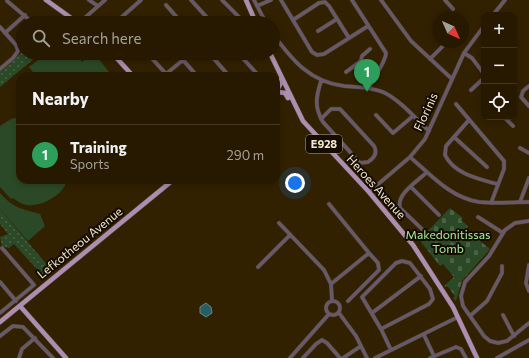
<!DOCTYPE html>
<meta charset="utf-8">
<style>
body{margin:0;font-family:Commissioner,sans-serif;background:#2e220a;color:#f1f3f6}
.controls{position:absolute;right:12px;top:12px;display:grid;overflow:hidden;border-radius:8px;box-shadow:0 2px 6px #0003}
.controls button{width:36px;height:36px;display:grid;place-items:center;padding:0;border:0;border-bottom:1px solid #423822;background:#261900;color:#f1f3f6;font:20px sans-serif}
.compass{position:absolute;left:433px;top:12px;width:36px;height:36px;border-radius:50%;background:#261900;box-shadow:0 2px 6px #0003;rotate:135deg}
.you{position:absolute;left:295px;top:183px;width:14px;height:14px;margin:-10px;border:3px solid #fff;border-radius:50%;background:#1a73e8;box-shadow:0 0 0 6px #1a73e833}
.badge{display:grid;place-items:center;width:26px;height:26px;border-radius:50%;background:#90b8fd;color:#fff;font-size:13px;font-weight:700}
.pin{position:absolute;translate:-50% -33px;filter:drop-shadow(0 1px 2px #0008)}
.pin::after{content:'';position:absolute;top:21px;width:14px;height:12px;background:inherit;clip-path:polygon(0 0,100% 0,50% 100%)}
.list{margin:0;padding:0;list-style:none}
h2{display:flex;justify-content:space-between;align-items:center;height:52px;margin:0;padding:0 16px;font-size:17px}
h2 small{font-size:13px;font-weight:400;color:#a4a099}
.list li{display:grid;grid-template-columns:26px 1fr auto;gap:12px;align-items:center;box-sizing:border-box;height:60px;padding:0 16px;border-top:1px solid #423822}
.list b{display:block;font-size:15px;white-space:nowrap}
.list p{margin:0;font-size:13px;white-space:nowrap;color:#a4a099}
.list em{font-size:13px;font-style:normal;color:#a4a099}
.icon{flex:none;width:22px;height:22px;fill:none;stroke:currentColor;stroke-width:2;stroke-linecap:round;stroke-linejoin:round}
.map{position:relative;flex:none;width:529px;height:358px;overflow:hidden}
.search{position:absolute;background:#261900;box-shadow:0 2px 6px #0003;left:16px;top:16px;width:264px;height:44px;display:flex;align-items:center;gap:10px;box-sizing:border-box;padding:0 14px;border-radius:22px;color:#a4a099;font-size:15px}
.panel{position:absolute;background:#261900;box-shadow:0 2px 6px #0003;left:16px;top:72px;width:264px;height:112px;border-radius:12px}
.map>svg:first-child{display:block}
.grass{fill:url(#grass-dots)}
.cemetery{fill:url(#cemetery-stones)}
.garden{fill:#2b4926}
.water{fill:#265e62;stroke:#648782}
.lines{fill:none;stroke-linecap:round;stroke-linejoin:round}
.minor-casing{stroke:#4d3d1d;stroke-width:4.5}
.major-casing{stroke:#4d3d1d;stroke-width:5.5}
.minor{stroke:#68596a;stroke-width:3.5}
.major{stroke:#ab8eb1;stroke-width:4.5}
.labels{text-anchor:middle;stroke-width:4;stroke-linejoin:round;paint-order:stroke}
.shield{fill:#150c00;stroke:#b2a590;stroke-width:1}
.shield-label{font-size:11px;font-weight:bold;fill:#f5e6ce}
.street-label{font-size:12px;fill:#f5e6ce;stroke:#150c00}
.park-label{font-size:12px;fill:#a7ec9b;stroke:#150c00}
</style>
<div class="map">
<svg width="529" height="358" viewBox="0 0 529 358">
<defs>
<pattern id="grass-dots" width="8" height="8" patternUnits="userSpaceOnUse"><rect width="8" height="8" fill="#2b4926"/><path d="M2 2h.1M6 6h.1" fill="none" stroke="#4a6344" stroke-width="1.8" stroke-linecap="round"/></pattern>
<pattern id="cemetery-stones" width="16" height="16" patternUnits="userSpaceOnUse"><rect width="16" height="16" fill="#2b4926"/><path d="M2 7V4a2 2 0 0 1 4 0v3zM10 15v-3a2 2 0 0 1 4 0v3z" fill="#4a6344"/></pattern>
</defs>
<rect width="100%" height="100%" fill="#322100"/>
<path class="grass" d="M22 52 41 53 0 87V71Z
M0 209 53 272 45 278 14 244 9 248 2 246 0 237 8 234 0 224Z"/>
<path class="cemetery" d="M450 208 463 218 461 220 468 226 466 230 473 239 476 237 481 239 480 241 490 249 462 281 456 301 453 298 455 296 448 287 444 286 454 277 443 264 440 266 421 242 422 237Z"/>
<path class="garden" d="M47 53H75L82 62 94 53 112 76H36L29 67Z
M20 117V180H67C64 195 41 207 27 205 21 204 17 201 13 198L11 199 0 187V126L11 119Z
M0 193C13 208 22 209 40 214L45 226 28 241 0 209Z"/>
<path class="water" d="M206 303 211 307 212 313 206 317 200 313V307Z"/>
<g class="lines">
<defs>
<path id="minor" d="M89 0 98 6
M191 0 212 23
M222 0 239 17
M254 0 266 23
M281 0 312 52 317 55 324 54 368 26
M352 0 386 53C386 62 373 78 369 88
M381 0 411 41 452 79
M445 0 453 9
M7 1 33 23
M166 5 182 23
M257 6 271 0
M493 15 505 0
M293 20 319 3 325 2 329 6 349 38
M148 22 149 23
M79 23 105 0
M115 23 141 0
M0 27 16 45 18 51 13 58 0 69
M318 31 337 19
M5 33 25 15
M273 34C292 60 310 82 344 86 357 87 370 87 383 92 400 100 415 118 429 131
M147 53 168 76
M177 53 197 76
M209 53 229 76
M238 53 259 76
M464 53 472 58 484 74
M430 59 447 42
M361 61 362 56 370 49
M346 72 361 61 368 64 377 72
M166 74 183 60
M529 86 523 91 521 97 529 106
M471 90 484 78
M456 104 504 161V169L491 203
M376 115 393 133 413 116
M504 117 513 126
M321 119 331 109H340L374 146C378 153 374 158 368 162L360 163 323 122C314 107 316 97 321 81
M469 120 446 146 445 155C454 174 479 179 497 184
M454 137 487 167
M520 148 529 153
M410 157C431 175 451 198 479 202 496 204 512 202 529 202
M411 187 439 215
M369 192 410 157 425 139 464 53 484 26
M520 202 529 178
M329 204 369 253 331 284
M478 217 503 233
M529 221 515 223 505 230 489 256 465 282 461 296 463 306 484 336 490 341 498 343 507 341 529 323
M279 223 324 270 331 284 332 300
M424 231 400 208C396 194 418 181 427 172
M529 265 526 283 529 291
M258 267 290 235
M0 282 16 301
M326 308a7 7 0 1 1 14 0a7 7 0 1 1-14 0Z
M348 301 379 270 378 263 369 253
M0 313 34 285 2 248
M339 313 356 336 367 358
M372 313 421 276
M503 315 514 336
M470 316 487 301 502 273V266
M381 329 429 304 433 299 430 289 410 263 402 261 396 263 362 297 381 329 391 350
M424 335 434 356
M0 336 13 326 23 327 53 358
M19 358 22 349 35 338
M290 358 329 314
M303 358 316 344 322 340 327 343 340 358
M343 358 361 346
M375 358 458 317
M430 358 456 347 461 349 466 358
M497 358 529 340"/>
<path id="major" d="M46 0 78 23
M246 0 256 23
M112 53 133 76
M270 53 303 121 369 192 413 245 453 307 477 358
M276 92 281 83V79
M278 92 285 93 288 98
M20 306 66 358
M0 322 173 180"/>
</defs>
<use href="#minor" class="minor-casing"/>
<use href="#major" class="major-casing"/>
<use href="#minor" class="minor"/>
<use href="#major" class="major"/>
</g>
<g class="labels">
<rect class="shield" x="306" y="135" width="36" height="18" rx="3"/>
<g class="shield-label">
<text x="324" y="148">E928</text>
</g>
<g class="street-label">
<text transform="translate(426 112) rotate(-65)" y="4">Florinis</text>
<text transform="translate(376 187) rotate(48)" y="4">Heroes Avenue</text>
<text transform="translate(80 243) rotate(-39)" y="4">Lefkotheou Avenue</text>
</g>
<g class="park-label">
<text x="448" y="239">Makedonitissas<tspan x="448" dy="14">Tomb</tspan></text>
</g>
</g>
</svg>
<div class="controls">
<button>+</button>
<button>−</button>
<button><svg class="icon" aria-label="locate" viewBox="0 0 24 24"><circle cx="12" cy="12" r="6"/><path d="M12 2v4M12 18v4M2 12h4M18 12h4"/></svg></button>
</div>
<svg class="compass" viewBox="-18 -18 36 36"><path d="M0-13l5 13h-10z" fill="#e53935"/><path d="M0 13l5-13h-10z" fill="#a4a099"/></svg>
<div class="you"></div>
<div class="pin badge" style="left:367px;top:92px;background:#2e9e5b">1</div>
<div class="search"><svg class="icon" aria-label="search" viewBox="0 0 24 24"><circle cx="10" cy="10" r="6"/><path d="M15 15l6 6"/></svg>Search here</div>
<section class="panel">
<h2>Nearby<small></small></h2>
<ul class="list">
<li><span class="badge" style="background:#2e9e5b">1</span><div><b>Training</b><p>Sports</p></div><em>290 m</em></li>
</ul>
</section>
</div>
